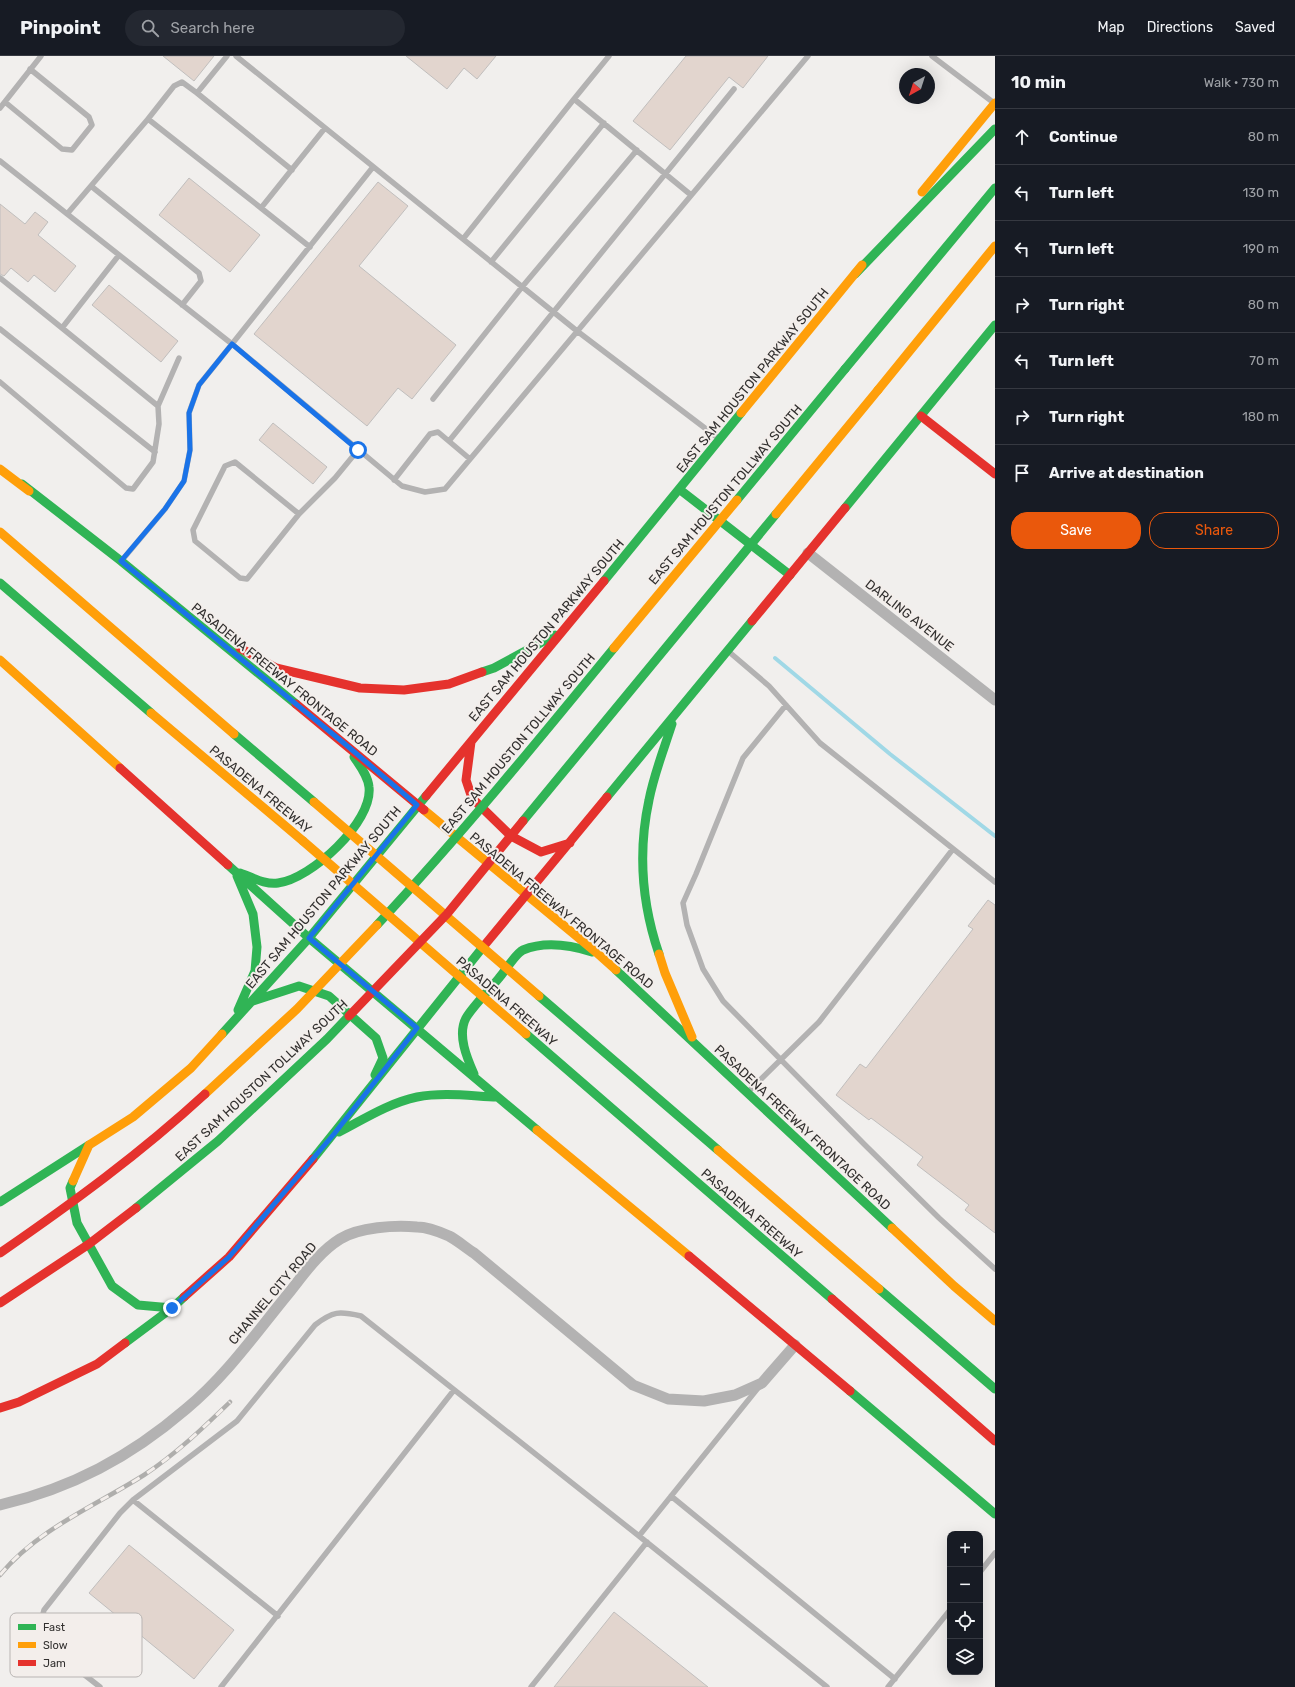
<!DOCTYPE html>
<meta charset="utf-8">
<style>
body{margin:0;font-family:Rubik,sans-serif;background:#242831;color:#f1f3f6}
.controls{position:absolute;right:12px;bottom:12px;display:grid;overflow:hidden;border-radius:8px;box-shadow:0 4px 16px #0002}
.controls button{width:36px;height:36px;display:grid;place-items:center;padding:0;border:0;border-bottom:1px solid #363941;background:#171b24;color:#f1f3f6;font:20px sans-serif}
.compass{position:absolute;left:899px;top:12px;width:36px;height:36px;border-radius:50%;background:#171b24;box-shadow:0 4px 16px #0002;rotate:219deg}
.stop{position:absolute;width:12px;height:12px;margin:-9px;border:3px solid #1a73e8;border-radius:50%;background:#fff}
.stop.end{background:#1a73e8;border-color:#fff;box-shadow:0 1px 4px #0008}
.list{margin:0;padding:0;list-style:none}
h2{display:flex;justify-content:space-between;align-items:center;height:52px;margin:0;padding:0 16px;font-size:17px}
h2 small{font-size:13px;font-weight:400;color:#9ea1a6}
.list li{display:grid;grid-template-columns:26px 1fr auto;gap:12px;align-items:center;box-sizing:border-box;height:56px;padding:0 16px;border-top:1px solid #363941}
.list b{display:block;font-size:15px;white-space:nowrap}
.list em{font-size:13px;font-style:normal;color:#9ea1a6}
.actions{display:flex;gap:8px;padding:12px 16px}
.actions a{flex:1;padding:9px 0;border:1px solid #ea580c;border-radius:16px;text-align:center;font-size:14px;color:#ea580c}
.actions .main{background:#ea580c;color:#fff}
.icon{flex:none;width:22px;height:22px;fill:none;stroke:currentColor;stroke-width:2;stroke-linecap:round;stroke-linejoin:round}
.map{position:relative;flex:none;width:995px;height:1631px;overflow:hidden}
header{display:flex;align-items:center;gap:24px;box-sizing:border-box;height:56px;padding:0 20px;background:#171b24;border-bottom:1px solid #363941}
header strong{font-size:19px}
nav{display:flex;gap:22px;margin-inline-start:auto;font-size:14px}
.search{width:280px;height:36px;background:#242831;display:flex;align-items:center;gap:10px;box-sizing:border-box;padding:0 14px;border-radius:22px;color:#9ea1a6;font-size:15px}
main{display:flex}
aside{flex:1;background:#171b24}
.map>svg:first-child{display:block}
.lines{fill:none;stroke-linecap:round;stroke-linejoin:round}
.stream{stroke:#a0d8e6;stroke-width:4}
.building{fill:#e2d5ce;stroke:#c0bebd}
.lane{stroke:#b3b2b2;stroke-width:5.5}
.street{stroke:#b3b2b2;stroke-width:11}
.fast{stroke:#30b455;stroke-width:9}
.slow{stroke:#ff9f0a;stroke-width:9}
.jam{stroke:#e5322d;stroke-width:9}
.rail-casing{stroke:#afaeac;stroke-width:4.5}
.rail{stroke:#f3eeeb;stroke-width:3;stroke-dasharray:9;stroke-linecap:butt}
.fast-bridge{stroke:#30b455;stroke-width:9}
.slow-bridge{stroke:#ff9f0a;stroke-width:9}
.jam-bridge{stroke:#e5322d;stroke-width:9}
.route{stroke:#1a73e8;stroke-width:5}
.labels{text-anchor:middle;stroke-width:4;stroke-linejoin:round;paint-order:stroke}
.street-label{font-size:13px;fill:#32302f;stroke:#f3eeeb}
.key{fill:#f3eeeb;stroke:#b9b5b3;stroke-width:1}
.key-label{font-size:11px;fill:#32302f}
</style>
<header>
<strong>Pinpoint</strong>
<div class="search"><svg class="icon" aria-label="search" viewBox="0 0 24 24"><circle cx="10" cy="10" r="6"/><path d="M15 15l6 6"/></svg>Search here</div>
<nav><a>Map</a><a>Directions</a><a>Saved</a></nav>
</header>
<main>
<div class="map">
<svg width="995" height="1631" viewBox="0 0 995 1631">
<rect width="100%" height="100%" fill="#f1efed"/>
<g class="lines">
<path class="stream" d="M775 602 890 698 995 780"/>
</g>
<path class="building" d="M163 0H214L194 25Z
M406 0H496L477 23 464 12 447 33Z
M686 0H768L743 32 729 21 670 94 633 65Z
M189 122 260 179 230 216 159 159Z
M378 126 408 150 359 210 456 289 412 343 398 332 367 370 254 278Z
M0 148 25 168 35 156 48 166 38 179 76 210 55 236 34 219 28 226 11 212 4 220 0 218Z
M109 229 178 285 161 306 92 249Z
M273 367 327 411 313 428 259 384Z
M988 844 995 849V1177L965 1154 969 1149 917 1109 923 1101 871 1062 869 1064 836 1039 860 1008 866 1012 973 873 968 870Z
M129 1489 234 1574 194 1623 89 1537Z
M614 1556 708 1631H554Z"/>
<g class="lines">
<path class="lane" d="M236 0 577 275 718 382
M932 0 994 47
M197 37 292 114
M574 43 609 0
M5 46 62 93 72 94 92 69 89 61 30 13
M0 52 41 0
M148 63 174 30 182 26 197 37 227 0
M0 105 232 288 199 329 189 357 190 394 184 425 165 453 123 503
M373 111 232 288 402 430 425 436 445 433 808 0
M91 130 199 217 201 225 182 249
M261 152 310 191
M67 158 148 63 261 152 325 72
M463 183 574 43 691 139
M491 206 604 67
M0 222 62 272
M0 273 155 396
M0 326 126 432 133 433 153 406 159 368 158 350 62 272 119 199
M433 343 522 231 637 94
M158 350 179 302
M449 385 734 33
M394 424 430 378 438 376 470 403
M299 458 235 406 225 410 193 474 195 485 240 522 247 523 299 458 335 422 358 394
M728 595 769 630 820 687 995 826
M786 649 743 702 696 818 683 847 687 869 703 913 723 945 865 1089 939 1162 995 1213
M749 1035 819 966 953 793
M671 1440 895 1623
M133 1444 278 1560
M639 1480 827 1631
M980 1516 995 1497
M100 1631 45 1588 40 1570 44 1554 120 1457 133 1444 237 1365 315 1269C333 1255 339 1255 361 1260L639 1480 758 1332
M221 1631 454 1334
M531 1631 647 1486
M888 1631 950 1554"/>
<path class="street" d="M808 497 995 644
M0 1449C72 1432 130 1401 186 1353 226 1320 256 1277 288 1238 304 1218 319 1196 340 1183 359 1171 395 1169 417 1171 426 1171 440 1176 449 1180 457 1184 466 1192 474 1197L633 1329 668 1343 704 1345 735 1339 762 1327 795 1289"/>
<path class="fast" d="M855 218 995 73
M845 313 995 132
M22 428 121 505 296 648
M679 433 790 519
M845 452 995 269
M604 525 741 357
M0 527 151 657
M482 616 494 612 555 579
M234 678 314 746
M607 741 752 565
M228 809 309 882 537 1074
M240 817C252 821 265 829 278 827 311 823 373 766 369 731 368 720 360 710 354 701
M237 820 253 858 257 891 255 915 238 954
M659 898C642 848 638 795 649 744 654 718 664 693 672 668
M616 914 892 1172
M539 940 718 1094
M253 945 299 930 329 940 376 982 383 1002 375 1019
M222 978 309 882 426 740
M526 978 832 1243
M474 1018C467 1002 457 979 466 962 472 951 491 932 499 922 505 915 516 897 523 894 545 885 570 889 592 896
M339 1076C364 1063 389 1047 417 1041 443 1036 471 1040 497 1041
M313 1103 483 891
M73 1125 70 1132 77 1167 112 1230 138 1249 172 1252 184 1241
M0 1146 89 1089
M879 1233 995 1333
M125 1287 172 1252
M850 1335 995 1458"/>
<path class="slow" d="M922 136 995 47
M878 334 995 190
M741 357 862 209
M0 413 29 435
M0 476 234 678
M0 604 120 712
M151 657 303 785
M424 754 597 897 616 914
M659 898 665 917 692 981
M537 1074 689 1200
M718 1094 879 1233
M73 1125 89 1089 133 1061 191 1012 222 978
M892 1172 954 1230 995 1265"/>
<path class="jam" d="M921 360 995 418
M752 565 845 452
M240 592 276 612 360 632 404 634 449 628 482 616
M296 648 424 754
M471 686 466 724 472 742 511 780 541 796 570 787
M120 712 228 809
M426 740 604 525
M483 891 607 741
M689 1200 850 1335
M184 1241 229 1201 313 1103
M832 1243 995 1385
M0 1352 19 1346 97 1308 125 1287"/>
<defs>
<path id="rail" d="M0 1519C38 1473 95 1450 144 1419 176 1398 203 1372 230 1346"/>
</defs>
<use href="#rail" class="rail-casing"/>
<use href="#rail" class="rail"/>
<path class="fast-bridge" d="M737 444 845 313
M523 765 776 458
M377 869C460 780 537 686 614 592
M136 1152 218 1085 327 983 349 960"/>
<path class="slow-bridge" d="M776 458 878 334
M614 592 737 444
M314 746 539 940
M303 785 526 978
M205 1038 297 953 377 869"/>
<path class="jam-bridge" d="M349 960 447 858 523 765
M0 1197C71 1148 141 1097 205 1038
M0 1247 89 1188 136 1152"/>
</g>
<g class="lines">
<path class="route" d="M172 1252 229 1201 334 1078 417 972 309 882 417 749 345 688 121 505 165 453 184 425 190 394 189 357 199 329 232 288 358 394"/>
</g>
<g class="labels">
<g class="street-label">
<text transform="translate(752 324) rotate(-51)" y="5">EAST SAM HOUSTON PARKWAY SOUTH</text>
<text transform="translate(725 438) rotate(-50)" y="5">EAST SAM HOUSTON TOLLWAY SOUTH</text>
<text transform="translate(910 559) rotate(38)" y="5">DARLING AVENUE</text>
<text transform="translate(546 574) rotate(-50)" y="5">EAST SAM HOUSTON PARKWAY SOUTH</text>
<text transform="translate(285 623) rotate(39)" y="5">PASADENA FREEWAY FRONTAGE ROAD</text>
<text transform="translate(518 687) rotate(-50)" y="5">EAST SAM HOUSTON TOLLWAY SOUTH</text>
<text transform="translate(261 733) rotate(40)" y="5">PASADENA FREEWAY</text>
<text transform="translate(323 841) rotate(-50)" y="5">EAST SAM HOUSTON PARKWAY SOUTH</text>
<text transform="translate(562 854) rotate(40)" y="5">PASADENA FREEWAY FRONTAGE ROAD</text>
<text transform="translate(507 945) rotate(41)" y="5">PASADENA FREEWAY</text>
<text transform="translate(261 1024) rotate(-43)" y="5">EAST SAM HOUSTON TOLLWAY SOUTH</text>
<text transform="translate(803 1071) rotate(43)" y="5">PASADENA FREEWAY FRONTAGE ROAD</text>
<text transform="translate(752 1157) rotate(41)" y="5">PASADENA FREEWAY</text>
<text transform="translate(272 1237) rotate(-50)" y="5">CHANNEL CITY ROAD</text>
</g>
</g>
<rect x="10" y="1557" width="132" height="64" rx="6" class="key"/>
<rect x="18" y="1568" width="18" height="6" fill="#30b455"/>
<rect x="18" y="1586" width="18" height="6" fill="#ff9f0a"/>
<rect x="18" y="1604" width="18" height="6" fill="#e5322d"/>
<g class="key-label">
<text x="43" y="1575">Fast</text>
<text x="43" y="1593">Slow</text>
<text x="43" y="1611">Jam</text>
</g>
</svg>
<div class="controls">
<button>+</button>
<button>−</button>
<button><svg class="icon" aria-label="locate" viewBox="0 0 24 24"><circle cx="12" cy="12" r="6"/><path d="M12 2v4M12 18v4M2 12h4M18 12h4"/></svg></button>
<button><svg class="icon" aria-label="layers" viewBox="0 0 24 24"><path d="M12 4l9 5-9 5-9-5zM3 14l9 5 9-5"/></svg></button>
</div>
<svg class="compass" viewBox="-18 -18 36 36"><path d="M0-13l5 13h-10z" fill="#e53935"/><path d="M0 13l5-13h-10z" fill="#9ea1a6"/></svg>
<div class="stop" style="left:358px;top:394px"></div>
<div class="stop end" style="left:172px;top:1252px"></div>
</div>
<aside>
<h2>10 min<small>Walk · 730 m</small></h2>
<ul class="list">
<li><svg class="icon" aria-label="ahead" viewBox="0 0 24 24"><path d="M12 20V5M6 11l6-6 6 6"/></svg><div><b>Continue</b></div><em>80 m</em></li>
<li><svg class="icon" aria-label="left" viewBox="0 0 24 24"><path d="M17 20v-9H6M10 6l-5 5 5 5"/></svg><div><b>Turn left</b></div><em>130 m</em></li>
<li><svg class="icon" aria-label="left" viewBox="0 0 24 24"><path d="M17 20v-9H6M10 6l-5 5 5 5"/></svg><div><b>Turn left</b></div><em>190 m</em></li>
<li><svg class="icon" aria-label="right" viewBox="0 0 24 24"><path d="M7 20v-9h11M14 6l5 5-5 5"/></svg><div><b>Turn right</b></div><em>80 m</em></li>
<li><svg class="icon" aria-label="left" viewBox="0 0 24 24"><path d="M17 20v-9H6M10 6l-5 5 5 5"/></svg><div><b>Turn left</b></div><em>70 m</em></li>
<li><svg class="icon" aria-label="right" viewBox="0 0 24 24"><path d="M7 20v-9h11M14 6l5 5-5 5"/></svg><div><b>Turn right</b></div><em>180 m</em></li>
<li><svg class="icon" aria-label="arrive" viewBox="0 0 24 24"><path d="M6 21V4h12l-3 4 3 4H6"/></svg><div><b>Arrive at destination</b></div></li>
</ul>
<div class="actions"><a class="main">Save</a><a>Share</a></div>
</aside>
</main>
